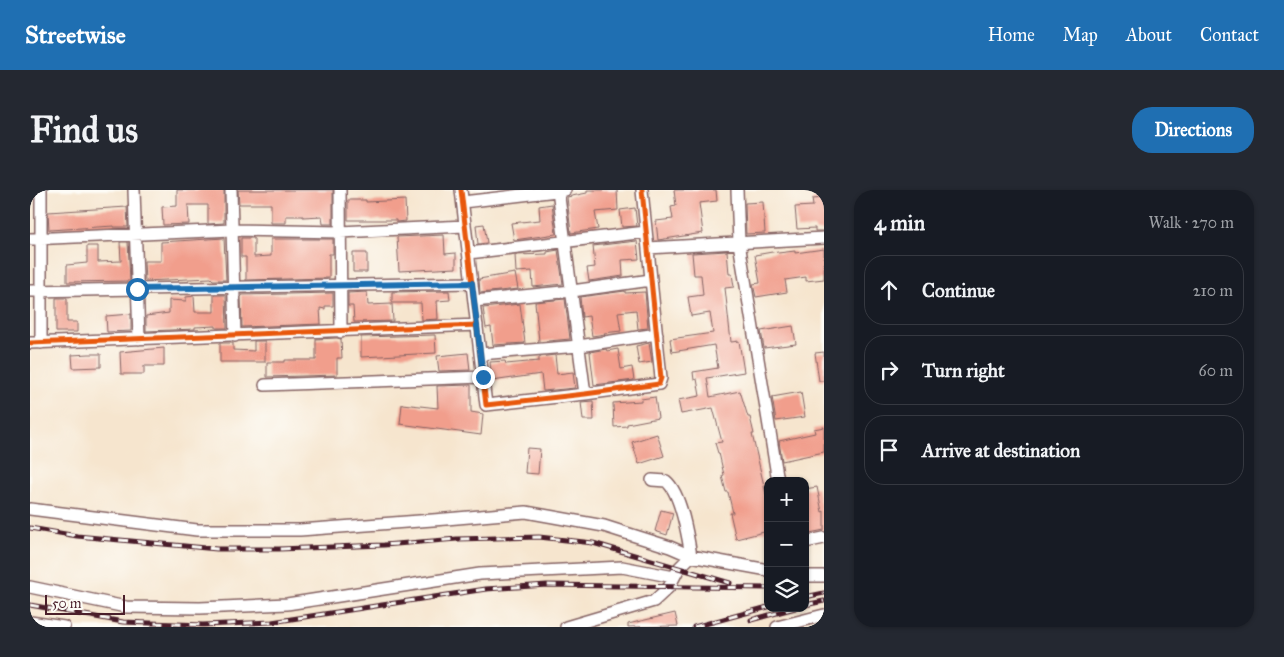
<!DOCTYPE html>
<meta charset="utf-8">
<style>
body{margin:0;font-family:"IM FELL Great Primer",serif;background:#242831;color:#f1f3f6}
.controls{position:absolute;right:15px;bottom:15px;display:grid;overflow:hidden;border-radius:10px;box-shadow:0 1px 4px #0004}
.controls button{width:45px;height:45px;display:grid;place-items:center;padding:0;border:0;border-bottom:1px solid #363941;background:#171b24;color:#f1f3f6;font:25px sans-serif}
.scale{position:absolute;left:15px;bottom:12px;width:80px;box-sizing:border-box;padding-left:5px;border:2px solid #4a1f2b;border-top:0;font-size:14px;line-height:18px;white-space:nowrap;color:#4a1f2b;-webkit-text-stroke:4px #fdfcf7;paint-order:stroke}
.stop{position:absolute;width:15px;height:15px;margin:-11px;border:4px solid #1f6fb2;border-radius:50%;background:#fff}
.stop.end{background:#1f6fb2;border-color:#fff;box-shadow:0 1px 5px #0008}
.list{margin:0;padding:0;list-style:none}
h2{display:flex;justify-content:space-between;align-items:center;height:65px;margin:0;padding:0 20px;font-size:21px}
h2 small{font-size:16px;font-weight:400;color:#9ea1a6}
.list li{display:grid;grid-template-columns:32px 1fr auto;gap:15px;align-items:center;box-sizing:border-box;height:70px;margin:0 10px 10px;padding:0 10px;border:1px solid #363941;border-radius:20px}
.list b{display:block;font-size:19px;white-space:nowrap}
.list em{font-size:16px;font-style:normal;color:#9ea1a6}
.icon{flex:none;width:28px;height:28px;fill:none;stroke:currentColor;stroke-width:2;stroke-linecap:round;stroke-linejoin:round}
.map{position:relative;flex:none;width:794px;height:437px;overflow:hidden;border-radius:20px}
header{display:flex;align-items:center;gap:30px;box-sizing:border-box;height:70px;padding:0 25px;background:#1f6fb2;color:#fff}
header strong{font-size:24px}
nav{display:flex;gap:28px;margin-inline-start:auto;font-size:18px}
.intro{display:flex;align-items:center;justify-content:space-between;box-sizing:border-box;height:120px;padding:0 30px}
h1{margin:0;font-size:35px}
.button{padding:12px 22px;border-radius:20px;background:#1f6fb2;color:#fff;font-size:18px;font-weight:700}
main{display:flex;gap:30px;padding:0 30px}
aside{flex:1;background:#171b24;border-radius:20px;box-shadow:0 1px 4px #0004}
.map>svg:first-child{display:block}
.building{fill:#f19e8c}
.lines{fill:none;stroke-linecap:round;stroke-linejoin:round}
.minor-casing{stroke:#866464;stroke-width:14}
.minor{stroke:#fff;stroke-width:11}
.rail-casing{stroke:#4a1f2b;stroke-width:5}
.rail{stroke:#fdfcf7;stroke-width:3;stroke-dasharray:9;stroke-linecap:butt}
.cycleway-casing{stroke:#fdfcf7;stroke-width:8}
.cycleway{stroke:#e8590c;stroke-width:5}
.route{stroke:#1f6fb2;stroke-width:6}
</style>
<header>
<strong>Streetwise</strong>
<nav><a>Home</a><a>Map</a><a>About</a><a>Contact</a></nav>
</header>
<div class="intro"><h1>Find us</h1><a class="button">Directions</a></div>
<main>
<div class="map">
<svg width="794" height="437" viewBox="0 0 794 437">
<rect width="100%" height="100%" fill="#fdfcf7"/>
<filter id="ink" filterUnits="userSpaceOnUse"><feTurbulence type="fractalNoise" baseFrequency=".02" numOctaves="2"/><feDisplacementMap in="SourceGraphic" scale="10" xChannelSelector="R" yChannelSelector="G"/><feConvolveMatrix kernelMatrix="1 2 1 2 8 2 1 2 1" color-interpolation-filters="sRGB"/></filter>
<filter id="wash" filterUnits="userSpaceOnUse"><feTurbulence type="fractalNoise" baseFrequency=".0096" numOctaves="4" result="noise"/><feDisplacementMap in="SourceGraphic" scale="20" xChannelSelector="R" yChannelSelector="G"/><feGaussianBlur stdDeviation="1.12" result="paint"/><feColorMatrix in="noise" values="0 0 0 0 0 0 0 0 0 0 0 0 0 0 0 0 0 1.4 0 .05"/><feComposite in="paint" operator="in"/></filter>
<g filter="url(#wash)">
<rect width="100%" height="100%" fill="#f6e5ce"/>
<g id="blocks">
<path class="building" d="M147 0H194V33L178 34V15H158L159 34 133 35 132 17 147 16Z
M208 0H303V34H293L292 26 273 27V26H256V33H241V14H209Z
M557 0H587L588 20 565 22 568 39 541 43 537 7 557 3Z
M644 0H686L687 11 669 13 673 43 628 50 626 31 643 29 641 17 646 16Z
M794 8V41H785V38L767 39 765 17 783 16 782 9Z
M318 10H336V12L375 10 376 31 366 32V30H318Z
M733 12 735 43 716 44 715 13Z
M522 14 526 44 484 50 481 33 510 30 509 16Z
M97 17 98 37H84V36L19 40 18 22Z
M605 18 607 36 592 37 590 20Z
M454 34 457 53 448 54 446 35Z
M414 45 415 64 426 63V78L369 81 367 47Z
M194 48 196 90H183L181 88 115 91 114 71H131V52Z
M211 48H224V67L241 66V49H303V64H299V88L216 90V67H211Z
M607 51 609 69 592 70 593 86 559 91 557 78 565 77 563 56Z
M90 52H98L100 91 37 92V75L57 73V56H68V72L91 71Z
M794 59V89L776 91V87L755 90 757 102 726 107 723 94 730 93 725 65 748 61V63L765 61V63Z
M528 60 533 94 503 97 502 81 486 82 485 65 517 64V62Z
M697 61 699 84H702L704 97 695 98 701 152 709 151 714 182 677 188 680 207 710 201 718 227H720L724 244H722L738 313V341L706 349 700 323H703L698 302H696L692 286 694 285 689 263H688L685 253 692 252 683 218 651 224 648 210 670 206 667 189 664 190 663 182 688 178 684 155 642 162 640 149 683 143 680 123 661 126 658 107 673 105 671 85H664L662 63Z
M323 63H337V82H323Z
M485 83 488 99 450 103 449 89Z
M419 101 420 110 407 111 408 129 392 130 391 113H362V102Z
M595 101V103L615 102 618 138 608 139 606 120 588 122 591 141 574 143 575 144 562 146 559 126 552 127 550 107Z
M337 102 338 115 362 114 363 131 324 132 323 116H318V103Z
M303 103V116H295V119L290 118 291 134 212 137 211 105Z
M184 105H196L197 138H186V136L165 137V139L116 141V126L139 123V110L156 111V107L164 106 165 122H184Z
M26 108H37V132H47V142H26Z
M535 109 540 149 507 152 509 151 505 112Z
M490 114 495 153 463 155 461 137 456 138 453 118Z
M101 124V141L77 142 76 126Z
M763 136 766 154 734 158 731 141Z
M405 145 406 163 331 167V147Z
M307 148 311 149 312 168H307V185L237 187V172H255V170H286V149Z
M224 151H235V172H190V153H203V160L224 161Z
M619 153 622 172 609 174 606 156Z
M134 158V176H114V184H91L90 162Z
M576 159 577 161 588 159 591 179 602 177 604 190 564 195 560 162Z
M794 162V191H789L785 163Z
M438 163 440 180 409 181 407 166Z
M59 164H71V177L43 178 42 165Z
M525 165 527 184 543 182 545 198 513 201 511 184 462 191 460 172 475 171 476 174 509 171V167Z
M441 195V222L453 224 451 245 370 234 372 214 408 218 407 196Z
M771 202 775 227 746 231 742 207Z
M625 207 628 228 597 234V236L584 237 583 213 611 211V209Z
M563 211 564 230H553L551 212Z
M794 237V262L752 271 749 251 785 243 784 239Z
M627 244 634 266 609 274 602 252Z
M497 258 510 259 508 284 495 283Z
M787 297 792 322 794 321V340L775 344V299Z
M631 320 643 323 637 345 625 341Z
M645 423 648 436 598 437V434Z"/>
</g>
</g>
<g filter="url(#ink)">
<use href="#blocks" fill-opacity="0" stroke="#866464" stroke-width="1"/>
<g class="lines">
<defs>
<path id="minor" d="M104 0 109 149
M201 0 205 146
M310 0 311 142
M431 0 456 215 555 204 629 194 631 188 612 0
M528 0 555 204
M707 0 709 53 748 291
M433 12 535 0
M0 49 202 40 310 42 435 36
M618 58 794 48
M439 63 616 42
M0 101 442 93
M444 111 542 101 621 90
M0 153 447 135
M11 153V0
M450 164 549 156 627 144
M235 195 453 187
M0 319 167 340H270L416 329 496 322 574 336 640 357 661 366 738 380
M775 352 794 348
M775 386H794
M0 397 96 417 170 418 257 414 450 384 592 377 644 387
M0 432 34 437
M536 437 624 411 639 397 649 378 661 366C658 347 651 303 636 291L622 290
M747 437 794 425"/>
</defs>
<use href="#minor" class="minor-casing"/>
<use href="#minor" class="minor"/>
<defs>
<path id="rail" d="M0 338 47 346 187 359H249L354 355 427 349 509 347 563 353 700 393
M775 407 794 403
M0 415 93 432 173 435 242 432 456 399 517 395 738 398
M775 415 794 411
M721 430 765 418
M664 437 738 417"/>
</defs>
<use href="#rail" class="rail-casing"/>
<use href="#rail" class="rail"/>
<defs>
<path id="cycleway" d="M431 0 456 215 555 204 629 194 631 188 612 0
M0 153 447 135"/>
</defs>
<use href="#cycleway" class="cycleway-casing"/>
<use href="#cycleway" class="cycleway"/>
</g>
</g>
<g class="lines" filter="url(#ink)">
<path class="route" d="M107 99 442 93 453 187"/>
</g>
</svg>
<div class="controls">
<button>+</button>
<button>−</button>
<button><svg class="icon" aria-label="layers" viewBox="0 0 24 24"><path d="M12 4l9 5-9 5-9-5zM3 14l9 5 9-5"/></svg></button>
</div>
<div class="scale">50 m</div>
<div class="stop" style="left:107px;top:99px"></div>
<div class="stop end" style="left:453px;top:187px"></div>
</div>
<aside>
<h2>4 min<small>Walk · 270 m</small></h2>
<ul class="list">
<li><svg class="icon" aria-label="ahead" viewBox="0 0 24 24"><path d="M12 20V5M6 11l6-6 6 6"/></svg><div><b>Continue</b></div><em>210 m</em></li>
<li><svg class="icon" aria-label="right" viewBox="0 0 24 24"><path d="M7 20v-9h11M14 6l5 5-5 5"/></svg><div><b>Turn right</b></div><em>60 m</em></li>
<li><svg class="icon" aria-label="arrive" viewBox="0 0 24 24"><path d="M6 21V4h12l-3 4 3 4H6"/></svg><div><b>Arrive at destination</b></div></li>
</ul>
</aside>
</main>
